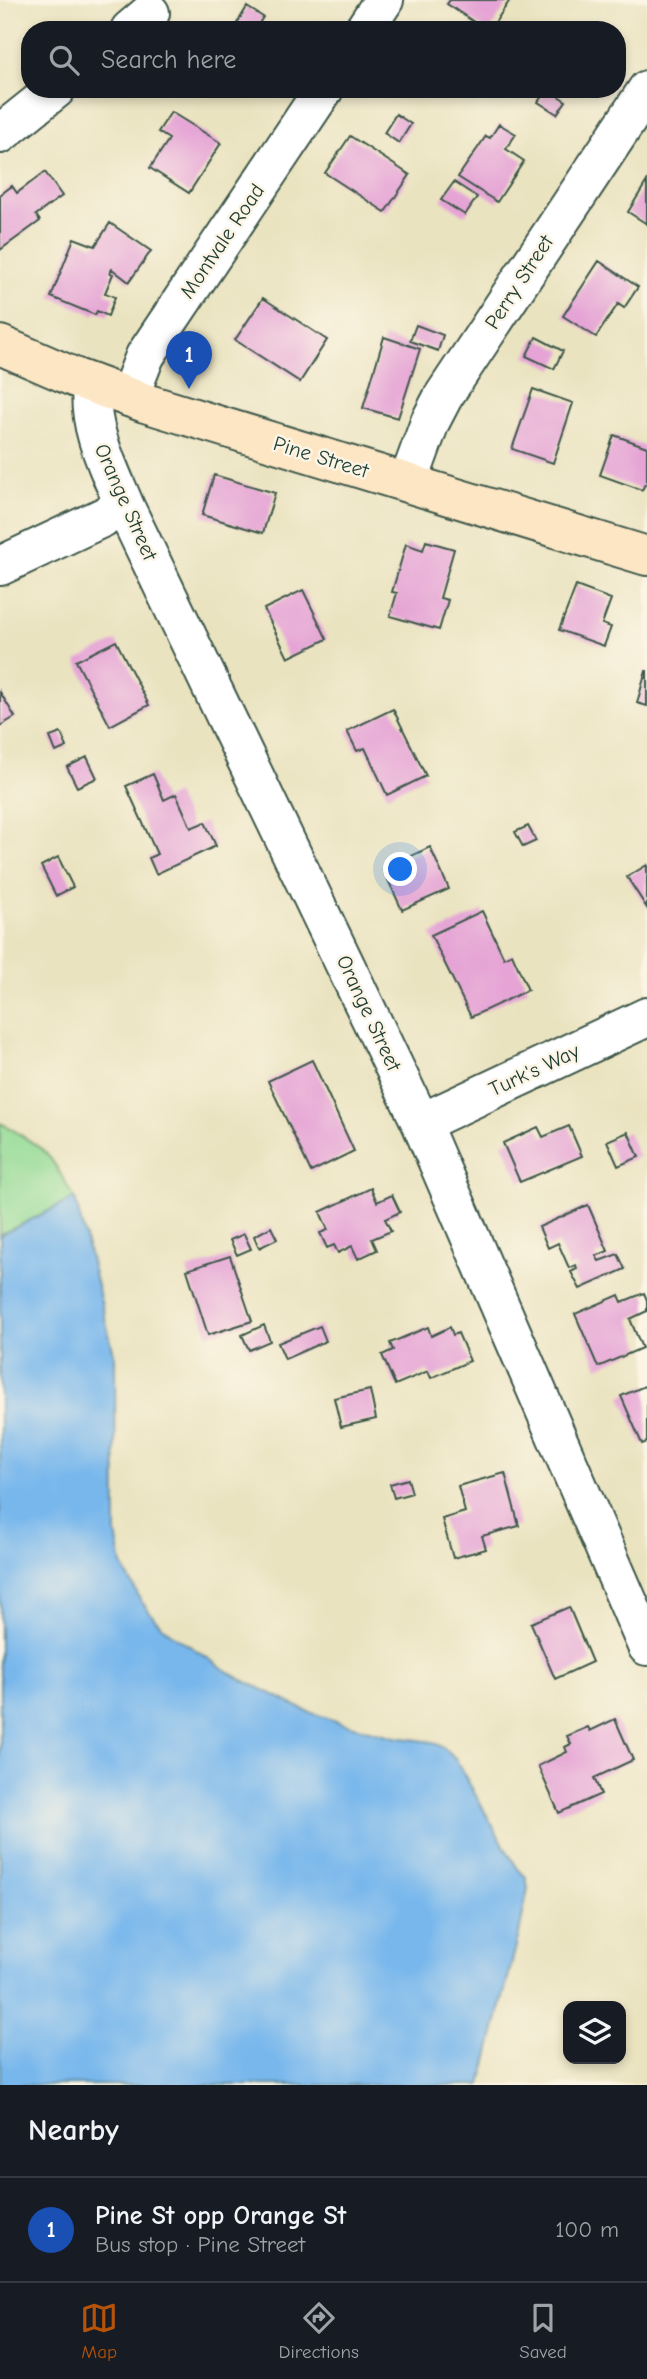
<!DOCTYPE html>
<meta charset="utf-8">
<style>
body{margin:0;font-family:"Comic Neue",sans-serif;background:#242831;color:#f1f3f6}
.controls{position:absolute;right:21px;bottom:21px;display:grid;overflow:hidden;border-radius:14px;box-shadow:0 4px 10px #0003}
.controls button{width:63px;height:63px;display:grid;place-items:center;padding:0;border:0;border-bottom:2px solid #363941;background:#171b24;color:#f1f3f6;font:35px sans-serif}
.you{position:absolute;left:401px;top:870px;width:24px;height:24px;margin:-18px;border:5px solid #fff;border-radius:50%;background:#1a73e8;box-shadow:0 0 0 10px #1a73e833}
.badge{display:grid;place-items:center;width:46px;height:46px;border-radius:50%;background:#b45309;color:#fff;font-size:23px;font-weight:700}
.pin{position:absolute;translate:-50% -58px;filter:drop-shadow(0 2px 4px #0008)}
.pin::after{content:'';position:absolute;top:37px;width:24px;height:21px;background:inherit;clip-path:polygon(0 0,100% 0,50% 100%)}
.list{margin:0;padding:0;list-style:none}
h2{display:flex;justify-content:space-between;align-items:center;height:91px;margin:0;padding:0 28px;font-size:30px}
h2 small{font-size:23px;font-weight:400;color:#9ea1a6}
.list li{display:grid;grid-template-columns:46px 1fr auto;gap:21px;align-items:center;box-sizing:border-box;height:105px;padding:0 28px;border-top:2px solid #363941}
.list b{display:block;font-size:26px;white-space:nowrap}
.list p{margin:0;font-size:23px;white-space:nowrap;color:#9ea1a6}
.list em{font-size:23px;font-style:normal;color:#9ea1a6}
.icon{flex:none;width:38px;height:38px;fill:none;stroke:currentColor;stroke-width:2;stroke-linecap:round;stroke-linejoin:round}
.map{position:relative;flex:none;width:647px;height:2085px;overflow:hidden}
.search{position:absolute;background:#171b24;box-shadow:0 4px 10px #0003;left:21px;right:21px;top:21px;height:77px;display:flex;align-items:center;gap:18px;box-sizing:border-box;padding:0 24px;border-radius:28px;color:#9ea1a6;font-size:26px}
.sheet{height:196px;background:#171b24}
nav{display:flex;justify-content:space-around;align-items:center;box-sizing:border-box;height:98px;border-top:2px solid #363941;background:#171b24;font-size:19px;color:#9ea1a6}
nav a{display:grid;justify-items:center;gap:4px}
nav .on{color:#b45309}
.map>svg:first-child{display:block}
.green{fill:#93da94;stroke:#598c64;stroke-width:2}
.water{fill:#78b7ec;stroke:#4c7a90;stroke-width:2}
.building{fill:#e5a4d5}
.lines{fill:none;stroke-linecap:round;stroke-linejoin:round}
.street-casing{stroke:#3d5649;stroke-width:42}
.secondary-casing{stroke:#3d5649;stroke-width:42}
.street{stroke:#fff;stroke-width:38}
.secondary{stroke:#fce6c4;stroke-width:38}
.labels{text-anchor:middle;stroke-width:5;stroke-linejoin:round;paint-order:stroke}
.street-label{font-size:21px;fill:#1f3d34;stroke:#fcf5e5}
</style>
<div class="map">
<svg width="647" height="2085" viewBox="0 0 647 2085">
<rect width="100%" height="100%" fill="#fcf5e5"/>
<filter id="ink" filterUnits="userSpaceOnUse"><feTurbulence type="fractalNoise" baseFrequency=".0143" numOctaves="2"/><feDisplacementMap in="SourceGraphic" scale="14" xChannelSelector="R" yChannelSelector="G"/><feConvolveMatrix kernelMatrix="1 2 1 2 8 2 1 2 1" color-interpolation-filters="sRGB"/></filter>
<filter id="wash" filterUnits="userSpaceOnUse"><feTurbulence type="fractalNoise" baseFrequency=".00686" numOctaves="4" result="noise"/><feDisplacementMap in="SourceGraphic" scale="28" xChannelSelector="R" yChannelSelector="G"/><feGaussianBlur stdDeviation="1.57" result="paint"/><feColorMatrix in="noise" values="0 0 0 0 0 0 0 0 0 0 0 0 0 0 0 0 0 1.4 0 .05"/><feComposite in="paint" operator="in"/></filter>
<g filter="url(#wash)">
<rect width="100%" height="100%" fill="#eae3c0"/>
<path class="green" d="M0 1123C10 1127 40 1147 47 1154 58 1167 65 1184 75 1198L0 1235Z"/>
<path class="water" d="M75 1198 115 1358 116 1534 122 1565 141 1601 156 1620 169 1632 233 1675 306 1711 342 1723 395 1737 433 1742 444 1748 456 1760 504 1846 518 1869 526 1877 528 1888 519 1934 481 2085H0V1235Z"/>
<g id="blocks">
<path class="building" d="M450 0H510L490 30H486L447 4Z
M247 7 263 17 255 30H233Z
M547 89 566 101 557 114 538 102Z
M171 112 221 143 189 193 150 168 169 139 158 132Z
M396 114 411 124 399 143 384 133Z
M499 124 516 134 506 149 524 161 497 202 458 177 486 136 490 138Z
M350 136 410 175 385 212 325 173Z
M45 172 62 196 36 215 40 221 0 250V195L12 186 17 193Z
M647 181V224L628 212Z
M454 182 477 197 465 215 441 200Z
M110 223 151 251 129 282 112 269 110 273 113 274 105 293 115 297 108 316 97 311 95 315 51 297 74 238 95 246Z
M599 261 638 287 624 308 618 304 596 337 563 316Z
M263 298 327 340 300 382 235 340Z
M416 325 443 335 438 351 410 341Z
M384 337 420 349 398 418 363 408Z
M536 337 563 351 554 369 526 356Z
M533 389 573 403 553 463 512 449Z
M614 435 647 447V485L645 484 642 490 600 475Z
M214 475 275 493 263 533 202 515Z
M426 541 454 549 440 598 448 600 439 630 390 616 397 593 392 592 406 544 423 550Z
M576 586 611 599 602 624 611 627 604 646 559 630Z
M303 590 327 639 288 658 264 609Z
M116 641 149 705 110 726 76 661Z
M646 671H647V706L637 703Z
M0 692 15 717 0 726Z
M393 709 426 776 387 795 365 748 357 751 347 731Z
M61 733 67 747 56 752 50 737Z
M87 757 97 778 77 787 67 767Z
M153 774 164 800 176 794 191 828 205 822 216 846 156 874 149 858 157 854 126 786Z
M528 826 536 841 523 847 515 832Z
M430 847 449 889 402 910 383 869Z
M58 857 73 887 56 896 41 866Z
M647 865V908L627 877Z
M482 911 504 958 512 954 528 990 471 1017 431 935Z
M312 1060 354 1151 311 1172 268 1081Z
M569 1126 582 1156 520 1182 503 1143 538 1127 543 1137Z
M628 1132 639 1157 618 1166 607 1141Z
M371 1188 377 1202 392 1195 400 1212 385 1219 391 1231 372 1239 377 1250 358 1259 352 1246 338 1253 334 1245 327 1248 320 1233 328 1230 320 1212Z
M588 1205 608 1251 596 1256 599 1261 618 1254 625 1269 580 1289 571 1272 577 1269 576 1265 569 1268 558 1243 548 1248 539 1227Z
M271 1227 277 1239 259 1248 254 1236Z
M244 1234 251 1249 237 1255 230 1240Z
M230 1256 252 1321 208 1335 187 1270Z
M644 1293 647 1300V1311L630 1319 642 1348 598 1367 575 1314 619 1295 622 1302Z
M264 1325 270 1341 249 1350 242 1335Z
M320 1326 326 1341 285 1359 278 1343Z
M428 1327 431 1336 450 1327 453 1335 458 1333 470 1361 431 1378 428 1371 395 1385 382 1355 393 1350 390 1343Z
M647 1385V1442L642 1444 621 1396Z
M370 1390 376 1419 341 1427 334 1398Z
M505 1473 519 1526 482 1536 486 1549 453 1558 442 1519 465 1512 458 1486Z
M408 1479 412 1493 394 1498 390 1484Z
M569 1607 592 1662 555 1679 531 1623Z
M615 1719 633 1760 594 1778 601 1794 559 1813 538 1766 567 1752 565 1747 571 1744 567 1736 588 1727 590 1731Z"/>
</g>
</g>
<g filter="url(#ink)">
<use href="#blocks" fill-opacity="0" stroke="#3d5649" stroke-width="2"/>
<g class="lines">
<defs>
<path id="street" d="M130 30 150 13
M364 30 384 0
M0 134 56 89
M92 384C87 428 109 468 125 507L421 1123 647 1646
M129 397 145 356 324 89
M408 483 430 422 443 397 647 90
M0 566 125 507
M421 1123 647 1017"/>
<path id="secondary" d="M0 345 76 378 145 403 647 556"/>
</defs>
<use href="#street" class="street-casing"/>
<use href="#secondary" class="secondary-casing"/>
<use href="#street" class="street"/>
<use href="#secondary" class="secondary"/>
</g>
</g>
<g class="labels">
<g class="street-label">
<text transform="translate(222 241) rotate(-56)" y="7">Montvale Road</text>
<text transform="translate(519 282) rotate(-57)" y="7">Perry Street</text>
<text transform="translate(321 457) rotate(17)" y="7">Pine Street</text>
<text transform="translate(126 502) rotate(66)" y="7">Orange Street</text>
<text transform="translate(369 1013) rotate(65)" y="7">Orange Street</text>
<text transform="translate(534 1070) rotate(-25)" y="7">Turk's Way</text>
</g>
</g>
</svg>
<div class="controls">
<button><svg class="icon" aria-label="layers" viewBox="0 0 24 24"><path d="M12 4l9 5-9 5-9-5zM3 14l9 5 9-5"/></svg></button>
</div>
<div class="you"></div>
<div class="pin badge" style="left:189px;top:389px;background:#1a4fb4">1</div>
<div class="search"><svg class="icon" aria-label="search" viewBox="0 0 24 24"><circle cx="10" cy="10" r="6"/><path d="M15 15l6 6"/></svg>Search here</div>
</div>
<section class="sheet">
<h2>Nearby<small></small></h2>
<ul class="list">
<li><span class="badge" style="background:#1a4fb4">1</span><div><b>Pine St opp Orange St</b><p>Bus stop · Pine Street</p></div><em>100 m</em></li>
</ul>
</section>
<nav>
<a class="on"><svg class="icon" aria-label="map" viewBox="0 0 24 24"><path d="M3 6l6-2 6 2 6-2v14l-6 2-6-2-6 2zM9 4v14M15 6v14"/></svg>Map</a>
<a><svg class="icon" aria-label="directions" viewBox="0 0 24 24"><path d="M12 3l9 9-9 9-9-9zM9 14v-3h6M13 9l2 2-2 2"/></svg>Directions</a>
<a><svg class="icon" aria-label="saved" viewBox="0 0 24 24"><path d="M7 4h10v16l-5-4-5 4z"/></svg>Saved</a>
</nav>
